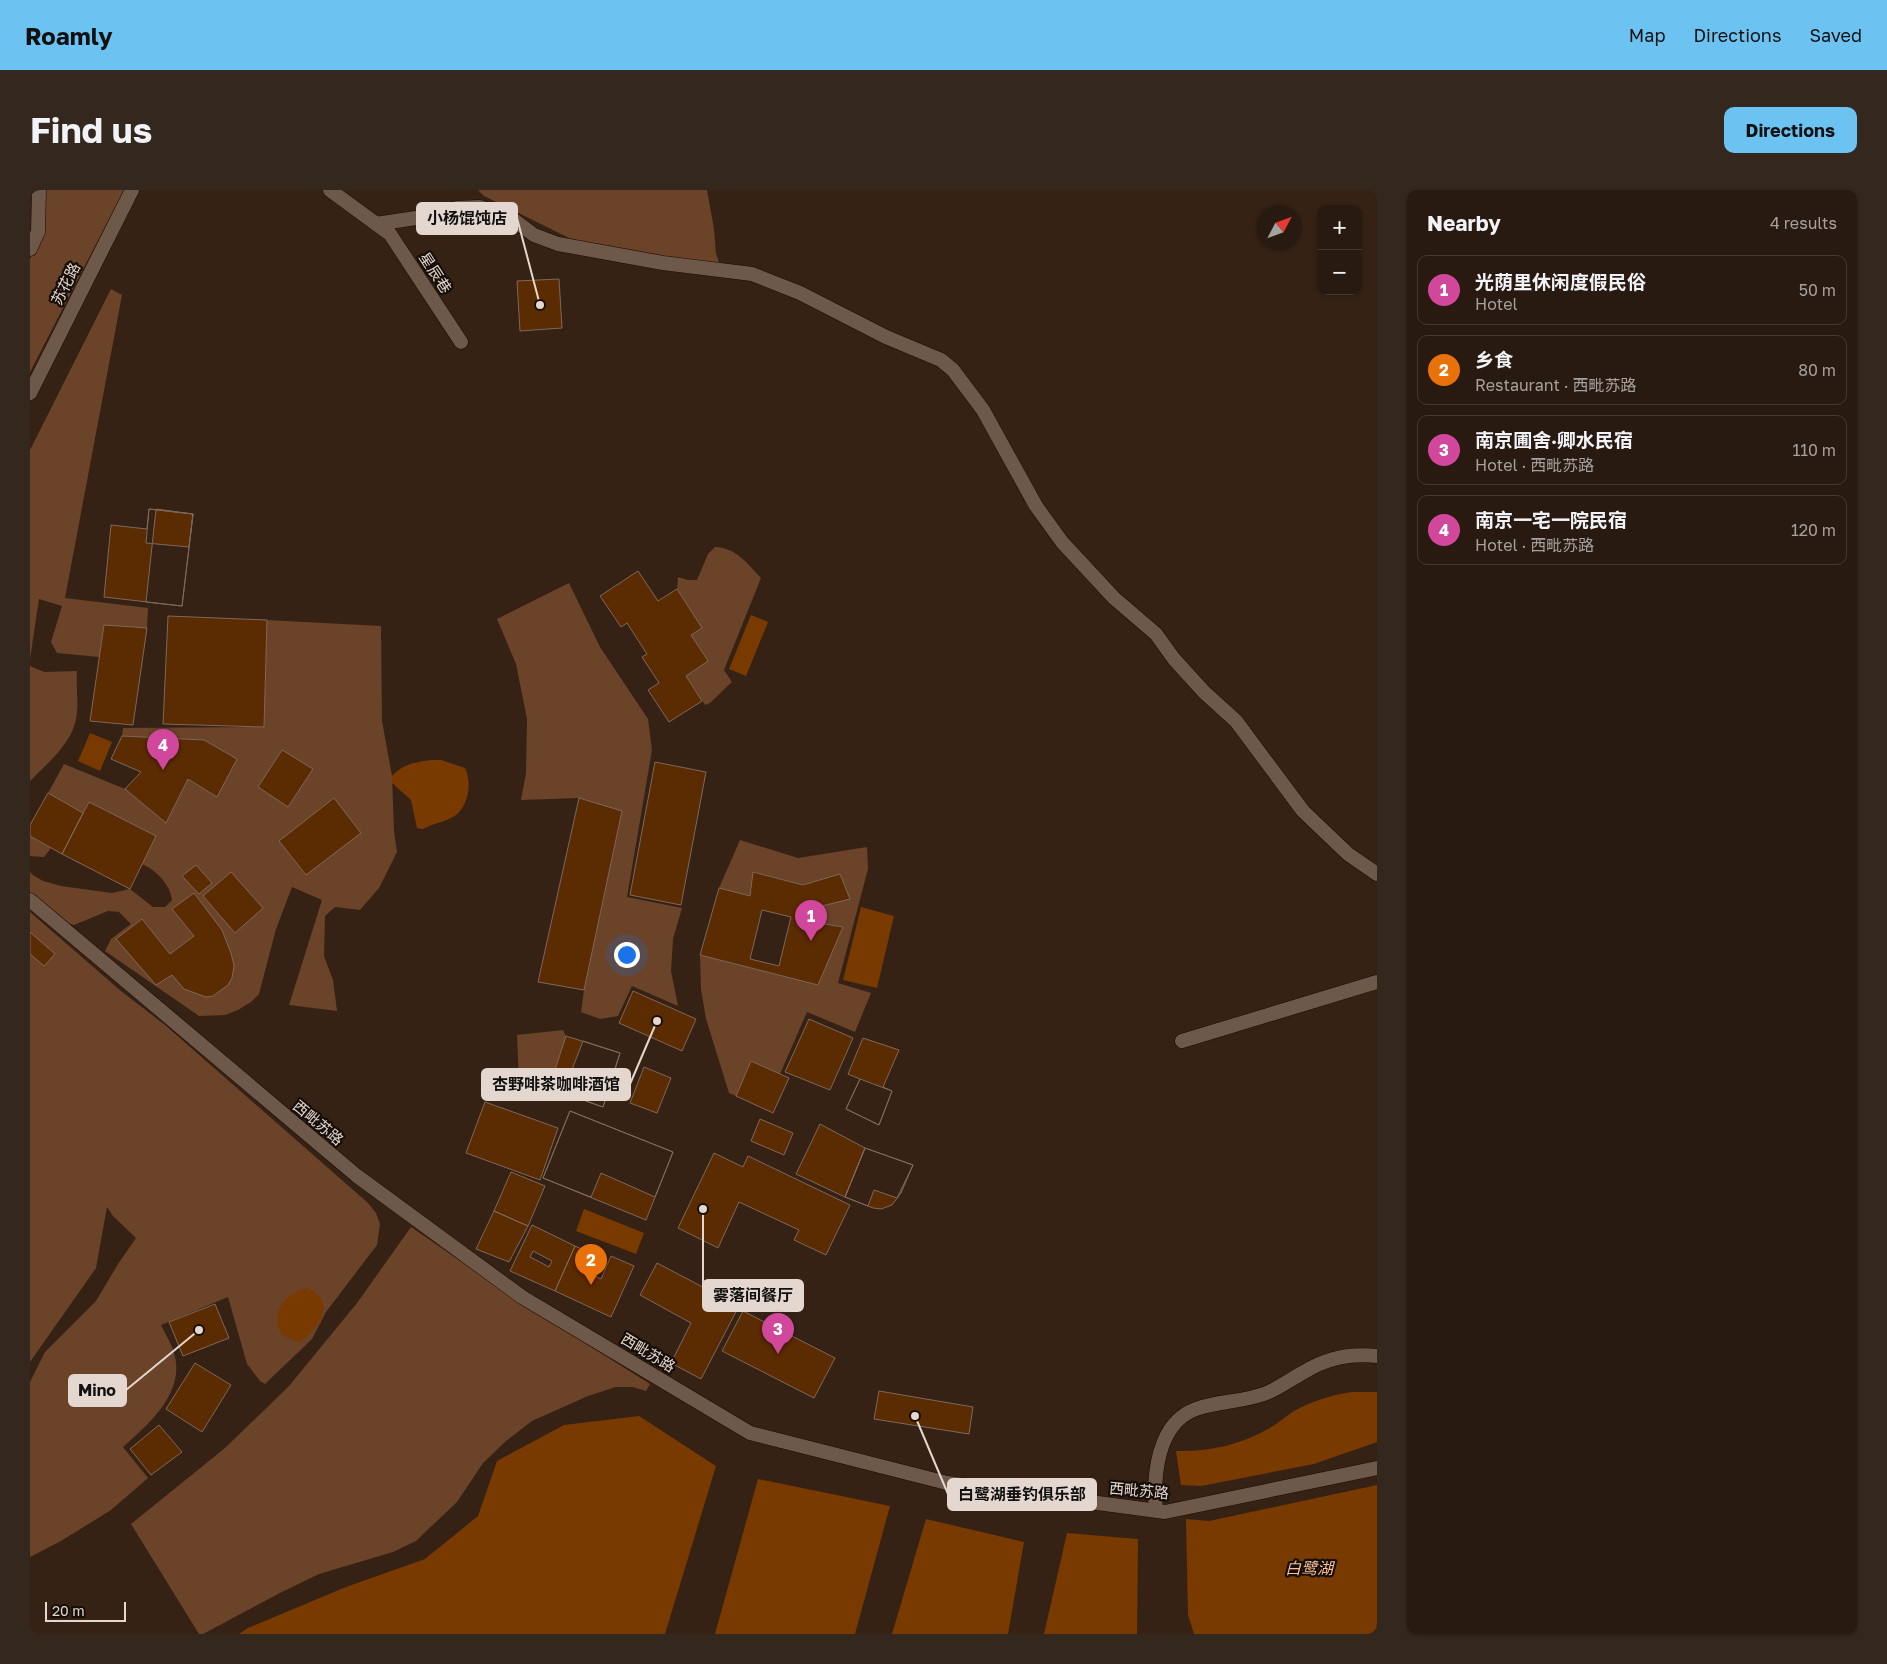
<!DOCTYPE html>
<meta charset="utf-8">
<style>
body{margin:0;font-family:"Golos Text","Noto Sans SC",sans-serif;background:#34271e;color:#f1f3f6}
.controls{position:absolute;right:15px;top:15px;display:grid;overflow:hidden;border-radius:10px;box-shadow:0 1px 4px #0004}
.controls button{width:45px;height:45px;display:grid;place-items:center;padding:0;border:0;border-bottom:1px solid #443830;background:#281a10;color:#f1f3f6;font:25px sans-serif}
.compass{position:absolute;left:1227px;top:15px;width:45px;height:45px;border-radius:50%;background:#281a10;box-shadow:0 1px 4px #0004;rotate:49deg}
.scale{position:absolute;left:15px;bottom:12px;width:81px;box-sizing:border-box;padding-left:5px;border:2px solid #e4d7cf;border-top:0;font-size:14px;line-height:18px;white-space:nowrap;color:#e4d7cf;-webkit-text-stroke:4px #160e08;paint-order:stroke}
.you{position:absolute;left:596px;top:764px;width:18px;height:18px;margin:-12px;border:4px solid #fff;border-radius:50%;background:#1a73e8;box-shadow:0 0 0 8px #1a73e833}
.badge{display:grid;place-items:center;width:32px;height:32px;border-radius:50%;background:#6cc3f2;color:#fff;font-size:16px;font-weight:700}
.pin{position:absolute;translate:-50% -41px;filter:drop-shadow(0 1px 2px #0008)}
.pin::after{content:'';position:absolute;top:26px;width:18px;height:15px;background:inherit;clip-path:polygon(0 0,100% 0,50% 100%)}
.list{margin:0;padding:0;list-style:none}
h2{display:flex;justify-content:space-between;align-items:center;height:65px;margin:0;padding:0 20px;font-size:21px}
h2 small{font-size:16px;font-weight:400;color:#a5a19f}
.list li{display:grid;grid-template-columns:32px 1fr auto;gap:15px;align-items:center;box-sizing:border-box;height:70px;margin:0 10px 10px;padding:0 10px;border:1px solid #443830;border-radius:10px}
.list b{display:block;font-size:19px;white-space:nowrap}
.list p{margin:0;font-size:16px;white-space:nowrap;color:#a5a19f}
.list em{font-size:16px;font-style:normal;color:#a5a19f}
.map{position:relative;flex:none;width:1347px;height:1444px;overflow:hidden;border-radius:10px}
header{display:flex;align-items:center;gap:30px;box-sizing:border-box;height:70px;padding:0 25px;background:#6cc3f2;color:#111}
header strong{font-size:24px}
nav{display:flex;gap:28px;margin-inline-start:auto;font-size:18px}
.intro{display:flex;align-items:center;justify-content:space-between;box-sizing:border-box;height:120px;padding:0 30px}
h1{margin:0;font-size:35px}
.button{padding:12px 22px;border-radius:10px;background:#6cc3f2;color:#111;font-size:18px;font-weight:700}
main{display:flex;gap:30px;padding:0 30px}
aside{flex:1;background:#281a10;border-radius:10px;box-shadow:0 1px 4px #0004}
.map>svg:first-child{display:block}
.green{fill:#6a4328}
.water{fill:#793a00}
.building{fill:#5b2b02;stroke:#7f685a;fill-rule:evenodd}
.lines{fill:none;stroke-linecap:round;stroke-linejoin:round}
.minor-casing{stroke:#1c0b02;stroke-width:15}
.secondary-casing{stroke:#1c0b02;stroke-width:15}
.minor{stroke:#6e5849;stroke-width:14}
.secondary{stroke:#6e5849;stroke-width:14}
.labels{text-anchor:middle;stroke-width:4.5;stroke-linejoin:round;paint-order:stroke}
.street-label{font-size:15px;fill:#e4d7cf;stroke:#160e08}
.water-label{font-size:16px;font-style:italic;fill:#f9c09b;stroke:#160e08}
.leader{fill:none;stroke:#e4d7cf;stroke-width:2}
.callout-dot{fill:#e4d7cf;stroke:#160e08;stroke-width:2}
.callout{fill:#e4d7cf;stroke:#e4d7cf;stroke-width:2}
.callout-label{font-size:16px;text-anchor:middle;font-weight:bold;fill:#111}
</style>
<header>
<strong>Roamly</strong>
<nav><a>Map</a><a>Directions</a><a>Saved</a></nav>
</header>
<div class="intro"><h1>Find us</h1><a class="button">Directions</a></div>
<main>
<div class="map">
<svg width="1347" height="1444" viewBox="0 0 1347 1444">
<rect width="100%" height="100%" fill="#352215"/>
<path class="green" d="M15 0H94L0 182V69L9 49Z
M448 0H677L684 39 686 64 690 75 589 61 539 48 454 6Z
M81 99 92 105 35 408 118 418 117 438 74 435 69 467 27 463 21 452 32 416 9 409 0 469V260Z
M685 357C705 357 718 374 731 388L694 480 702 492 680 513 675 515 656 486 678 471 661 445 672 438 647 399 648 387 658 390H667L678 364Z
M539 393 570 457 618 529 622 560 597 707 652 718 643 749 641 781 648 816 602 796 588 826 570 829 551 822 554 800 592 621 549 608 491 610 496 583 497 529 486 474 467 429Z
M237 430 351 436 352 531 362 586 364 641 367 662 349 698 330 720 305 717 295 726 294 766 303 790 307 821 259 815 292 710 262 697 246 739 229 804 221 812 208 820 195 825 169 826 75 761 81 749 101 734 89 722 78 721 44 735 37 733 0 703V682L3 685 13 691 31 696 82 703 100 699 123 717H135L142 710C140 694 127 681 112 674L126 646 59 612 53 623 18 603 34 574 95 599 158 589 187 607 207 569 174 550 92 546 93 538 234 537Z
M0 476 14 482 47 481C46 496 49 514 46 529 42 553 17 574 0 591Z
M0 646 21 658 14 667 0 666Z
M710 650 768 668 837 657 838 679 808 793 841 803 825 842 777 822 750 884 721 871 706 906 699 903 676 829 671 799 670 765 788 795 813 737 777 731 772 721 819 709 810 684 773 695 724 682 720 706 689 698Z
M0 722 91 801 135 835 338 1013 346 1023 350 1034 347 1055 296 1122 282 1149 235 1194 230 1191 217 1174 198 1107 131 1135C135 1144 141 1152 144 1163 156 1202 119 1234 93 1257L118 1288 81 1320 31 1351 0 1367V1192L15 1162 66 1111 88 1074 106 1048 83 1026 77 1017 66 1078 0 1172Z
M533 840 536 846 519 897 542 905 539 911 489 892 487 845Z
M381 1037 490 1112 620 1194 616 1201 603 1197H586L558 1206 502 1231 476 1251 453 1273 427 1312 386 1351 363 1362 289 1384 248 1404 173 1444H169L101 1334 195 1258 259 1196 327 1113Z"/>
<path class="water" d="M721 425 738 432 716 486 699 479Z
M60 543 82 552 70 581 48 571Z
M401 570H411L435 578C442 591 439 615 426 625 417 632 403 633 393 639L387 638 381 610 362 593V586C373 574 386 572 401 570Z
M831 717 864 726 847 798 813 790Z
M554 1019 614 1043 606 1064 546 1041Z
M277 1098C308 1111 289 1138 270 1152 230 1144 248 1103 277 1098Z
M1322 1202H1347V1252L1284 1274 1171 1296 1151 1295 1146 1261C1178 1262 1210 1255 1238 1239 1247 1234 1255 1227 1264 1221 1282 1211 1301 1205 1322 1202Z
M609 1226 686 1276 635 1444H209L218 1438 316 1397 395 1369 448 1326 467 1271 534 1235Z
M728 1289 860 1316 825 1444H685Z
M1347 1295V1444H1164L1158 1425 1156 1329 1179 1331Z
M896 1329 994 1352 978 1444H862Z
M1037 1343 1108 1349 1107 1444H1014Z"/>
<path class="building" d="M529 89 532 138 490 141 487 91Z
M119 319 163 324 152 416 74 407 81 335 117 339Z
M119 319 163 324 159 357 116 353Z
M126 319 163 324 152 416 116 412Z
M608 381 628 411 647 399 672 438 661 445 678 471 656 486 672 511 639 532 618 500 629 493 612 467 617 464 597 433 591 437 570 406Z
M138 426 237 430 234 537 133 534Z
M74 435 117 438 103 535 60 531Z
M92 546 174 550 207 569 187 607 158 589 136 633 95 599 111 582 81 569Z
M252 560 283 579 258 617 228 597Z
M625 572 676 582 651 715 600 705Z
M18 603 53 623 32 664 0 646V635Z
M304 608 331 643 276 685 249 651Z
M549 608 592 621 554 800 508 792Z
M59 612 126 646 100 699 32 664Z
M166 675 182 693 169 704 152 686Z
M201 682 233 718 205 743 173 706Z
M723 682 773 695 810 684 820 709 772 721 777 731 813 737 788 795 670 765 689 698 720 706ZM732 720 761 727 749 776 720 769Z
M164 703 192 740 201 763 204 776 202 788 198 795 183 806 176 807 154 799 142 785 126 795 86 749 112 729 140 764 164 746 142 719Z
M0 742 25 764 14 776 0 764Z
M603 801 666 829 652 861 589 833Z
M779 829 823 848 800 900 755 882Z
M536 846 590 863 573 917 519 898Z
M833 848 869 860 853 897 862 901 849 935 816 919 830 889 818 884Z
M553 851 590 863 573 917 533 903Z
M721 871 759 888 743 923 706 906Z
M614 877 641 888 627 923 600 913Z
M830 889 862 901 849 935 816 919Z
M455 912 528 938 510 990 436 963Z
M540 921 643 962 616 1030 513 988Z
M540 921 643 962 625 1007 571 983 561 1007 513 988Z
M730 929 763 943 754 965 721 951Z
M790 934 835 958 815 1007 766 984Z
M835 958 883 975 871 1003 862 1015 851 1019 843 1018 815 1007Z
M835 958 883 975 867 1008 844 1000 838 1016 815 1007Z
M684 963 713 977 718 966 820 1015 796 1065 764 1050 769 1040 709 1012 688 1058 648 1038Z
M481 982 515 996 498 1036 464 1021Z
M464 1021 498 1036 479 1072 446 1059Z
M502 1035 545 1056 525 1101 480 1081ZM503 1061 522 1071 519 1077 500 1067Z
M545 1056 561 1063 553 1081 571 1089 581 1066 604 1076 581 1127 525 1101Z
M627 1073 709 1116 671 1189 641 1173 661 1133 610 1105Z
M185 1114 199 1148 153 1166 139 1132Z
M713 1121 805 1168 784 1208 692 1161Z
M165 1173 201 1195 172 1242 136 1219Z
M849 1201 943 1217 939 1244 844 1229Z
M129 1235 152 1262 121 1285 100 1259Z"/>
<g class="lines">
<defs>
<path id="minor" d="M300 0 360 44 431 152
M346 34 386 28 427 18 449 17 480 27 504 45 528 54 633 73 722 84 770 103 856 147 911 170 923 180 953 220 1006 316 1032 352 1084 408 1126 444 1144 469 1174 502 1206 531 1273 621 1318 664 1347 684
M0 59 8 42 9 0
M0 710 327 986 492 1107 720 1243 917 1293 1135 1322 1347 1278
M1152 851 1347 792
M1126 1321C1123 1286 1127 1233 1166 1219 1188 1211 1212 1212 1234 1204 1248 1199 1261 1189 1274 1182 1296 1168 1321 1163 1347 1166"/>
<path id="secondary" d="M0 203 102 0"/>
</defs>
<use href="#minor" class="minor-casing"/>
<use href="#secondary" class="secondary-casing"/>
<use href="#minor" class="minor"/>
<use href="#secondary" class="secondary"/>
</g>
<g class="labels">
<g class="street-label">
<text transform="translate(405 83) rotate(57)" y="5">星辰巷</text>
<text transform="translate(36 94) rotate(-63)" y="5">苏花路</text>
<text transform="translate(288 933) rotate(40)" y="5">西毗苏路</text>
<text transform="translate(618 1163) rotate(31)" y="5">西毗苏路</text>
<text transform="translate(1109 1301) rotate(5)" y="5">西毗苏路</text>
</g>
<g class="water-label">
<text x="1279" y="1384">白鹭湖</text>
</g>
</g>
<path class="leader" d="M510 115L487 28M627 831L600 894M673 1019L673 1105M169 1140L96 1200M885 1226L918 1304"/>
<g class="callout-dot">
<circle cx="510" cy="115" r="5"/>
<circle cx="627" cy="831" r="5"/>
<circle cx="673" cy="1019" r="5"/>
<circle cx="169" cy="1140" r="5"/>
<circle cx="885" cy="1226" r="5"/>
</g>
<g class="callout">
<rect x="387" y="13" width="100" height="31" rx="5"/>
<rect x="452" y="879" width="148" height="31" rx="5"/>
<rect x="673" y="1090" width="100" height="31" rx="5"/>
<rect x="39" y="1185" width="57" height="31" rx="5"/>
<rect x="918" y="1289" width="148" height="31" rx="5"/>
</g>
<g class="callout-label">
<text x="437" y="34">小杨馄饨店</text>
<text x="526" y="900">杏野啡茶咖啡酒馆</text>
<text x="723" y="1111">雾落间餐厅</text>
<text x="67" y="1206">Mino</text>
<text x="992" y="1310">白鹭湖垂钓俱乐部</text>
</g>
</svg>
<div class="controls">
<button>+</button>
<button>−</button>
</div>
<svg class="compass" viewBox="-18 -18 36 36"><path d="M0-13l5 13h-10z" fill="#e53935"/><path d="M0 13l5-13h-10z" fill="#a5a19f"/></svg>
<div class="scale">20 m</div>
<div class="you"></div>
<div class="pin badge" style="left:781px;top:751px;background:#d1479c">1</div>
<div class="pin badge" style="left:561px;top:1095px;background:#e8710a">2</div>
<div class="pin badge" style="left:748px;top:1164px;background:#d1479c">3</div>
<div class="pin badge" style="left:133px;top:580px;background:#d1479c">4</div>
</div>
<aside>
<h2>Nearby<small>4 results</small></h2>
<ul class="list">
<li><span class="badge" style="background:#d1479c">1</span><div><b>光荫里休闲度假民俗</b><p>Hotel</p></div><em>50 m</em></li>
<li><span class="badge" style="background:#e8710a">2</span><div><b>乡食</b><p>Restaurant · 西毗苏路</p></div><em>80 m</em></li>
<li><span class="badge" style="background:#d1479c">3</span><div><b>南京圃舍·卿水民宿</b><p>Hotel · 西毗苏路</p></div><em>110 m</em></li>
<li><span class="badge" style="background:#d1479c">4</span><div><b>南京一宅一院民宿</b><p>Hotel · 西毗苏路</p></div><em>120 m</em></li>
</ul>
</aside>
</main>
